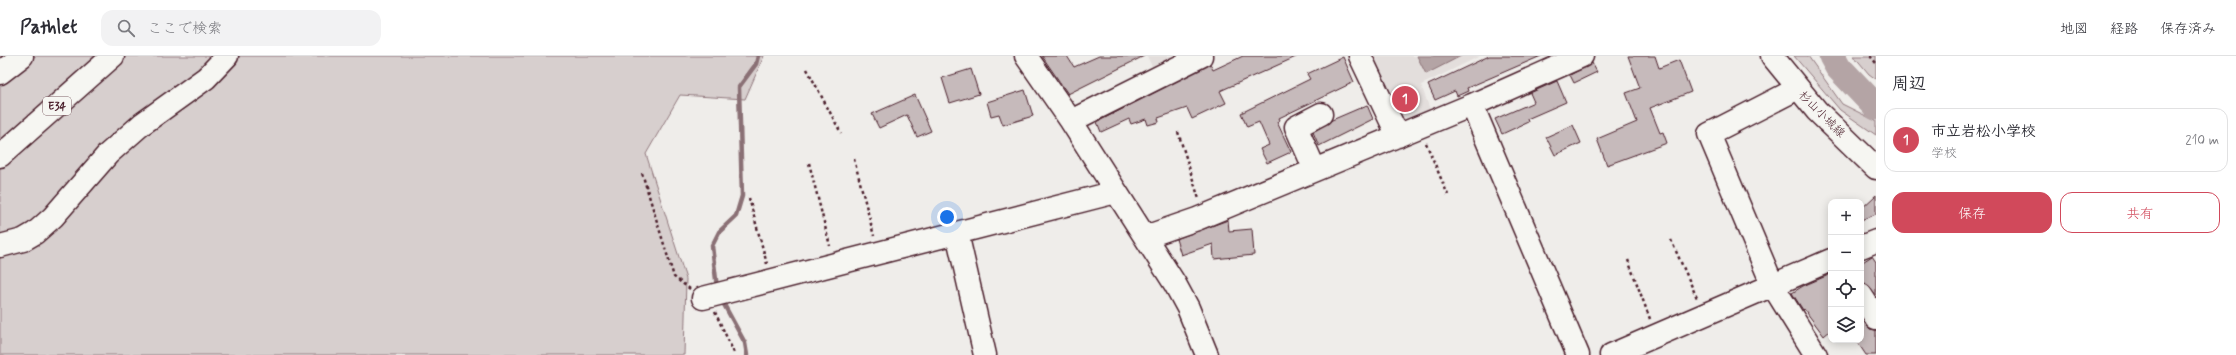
<!DOCTYPE html>
<html lang="ja">
<meta charset="utf-8">
<style>
body{margin:0;font-family:Mynerve,"Klee One",sans-serif;background:#f2f2f3;color:#2b2b33}
.controls{position:absolute;right:12px;bottom:12px;display:grid;overflow:hidden;border-radius:8px;box-shadow:0 2px 10px #0003}
.controls button{width:36px;height:36px;display:grid;place-items:center;padding:0;border:0;border-bottom:1px solid #e1e1e2;background:#fff;color:#2b2b33;font:20px sans-serif}
.you{position:absolute;left:947px;top:161px;width:14px;height:14px;margin:-10px;border:3px solid #fff;border-radius:50%;background:#1a73e8;box-shadow:0 0 0 6px #1a73e833}
.badge{display:grid;place-items:center;width:26px;height:26px;border-radius:50%;background:#d1495b;color:#fff;font-size:13px;font-weight:700}
.pin{position:absolute;translate:-50% -50%;border:2px solid #fff;box-shadow:0 1px 4px #0006}
.list{margin:0;padding:0;list-style:none}
h2{display:flex;justify-content:space-between;align-items:center;height:52px;margin:0;padding:0 16px;font-size:17px}
h2 small{font-size:13px;font-weight:400;color:#7c7c81}
.list li{display:grid;grid-template-columns:26px 1fr auto;gap:12px;align-items:center;box-sizing:border-box;height:64px;margin:0 8px 8px;padding:0 8px;border:1px solid #e1e1e2;border-radius:12px}
.list b{display:block;font-size:15px;white-space:nowrap}
.list p{margin:0;font-size:13px;white-space:nowrap;color:#7c7c81}
.list em{font-size:13px;font-style:normal;color:#7c7c81}
.actions{display:flex;gap:8px;padding:12px 16px}
.actions a{flex:1;padding:9px 0;border:1px solid #d1495b;border-radius:12px;text-align:center;font-size:14px;color:#d1495b}
.actions .main{background:#d1495b;color:#fff}
.icon{flex:none;width:22px;height:22px;fill:none;stroke:currentColor;stroke-width:2;stroke-linecap:round;stroke-linejoin:round}
.map{position:relative;flex:none;width:1876px;height:299px;overflow:hidden}
header{display:flex;align-items:center;gap:24px;box-sizing:border-box;height:56px;padding:0 20px;background:#fff;border-bottom:1px solid #e1e1e2}
header strong{font-size:19px}
nav{display:flex;gap:22px;margin-inline-start:auto;font-size:14px}
.search{width:280px;height:36px;background:#f2f2f3;display:flex;align-items:center;gap:10px;box-sizing:border-box;padding:0 14px;border-radius:12px;color:#7c7c81;font-size:15px}
main{display:flex}
aside{flex:1;background:#fff}
.map>svg:first-child{display:block}
.built{fill:#e3dedc}
.green{fill:#d7cfce;stroke:#90777c}
.water{fill:#b4a4a5;stroke:#8a6f74}
.lines{fill:none;stroke-linecap:round;stroke-linejoin:round}
.stream{stroke:#8a6f74;stroke-width:4.5}
.river{stroke:#b4a4a5;stroke-width:27}
.building{fill:#c6babb;stroke:#4a1f2b}
.minor-casing{stroke:#4a1f2b;stroke-width:25}
.major-casing{stroke:#4a1f2b;stroke-width:25}
.highway-casing{stroke:#4a1f2b;stroke-width:25}
.path{stroke:#4a1f2b;stroke-width:2.5;stroke-dasharray:3 3;stroke-linecap:butt}
.minor{stroke:#f6f6f2;stroke-width:22}
.major{stroke:#f6f6f2;stroke-width:22}
.highway{stroke:#f6f6f2;stroke-width:22}
.labels{text-anchor:middle;stroke-width:3;stroke-linejoin:round;paint-order:stroke}
.shield{fill:#f6f6f2;stroke:#7e6067;stroke-width:1}
.shield-label{font-size:11px;font-weight:bold;fill:#4a1f2b}
.street-label{font-size:12px;fill:#4a1f2b;stroke:#f6f6f2}
</style>
<header>
<strong>Pathlet</strong>
<div class="search"><svg class="icon" aria-label="search" viewBox="0 0 24 24"><circle cx="10" cy="10" r="6"/><path d="M15 15l6 6"/></svg>ここで検索</div>
<nav><a>地図</a><a>経路</a><a>保存済み</a></nav>
</header>
<main>
<div class="map">
<svg width="1876" height="299" viewBox="0 0 1876 299">
<rect width="100%" height="100%" fill="#efedea"/>
<filter id="ink" filterUnits="userSpaceOnUse"><feTurbulence type="fractalNoise" baseFrequency=".025" numOctaves="2"/><feDisplacementMap in="SourceGraphic" scale="8" xChannelSelector="R" yChannelSelector="G"/><feConvolveMatrix kernelMatrix="1 2 1 2 8 2 1 2 1" color-interpolation-filters="sRGB"/></filter>
<g filter="url(#ink)">
<path class="built" d="M1147 0H1188L1155 17Z
M1364 0H1480L1421 29 1431 56 1396 70Z"/>
<path class="green" d="M0 0H764L745 43 680 39 646 98 686 223 684 299H0Z
M1794 0H1808L1842 48 1876 65V79L1840 54Z
M1854 0H1876V23L1869 18Z"/>
<path class="water" d="M1417 0H1461L1426 18Z"/>
<g class="lines">
<path class="stream" d="M717 232 712 190 719 176 736 160 742 140 739 31 756 8 758 0
M721 243 745 287 747 299"/>
<path class="river" d="M1832 0 1838 11 1876 51"/>
</g>
<path class="building" d="M1042 0H1067L1074 11 1099 0H1144L1068 38Z
M1243 0H1298L1220 35 1226 47 1192 63 1187 52 1158 62 1159 66 1148 69 1146 63 1131 68 1129 63 1101 76 1097 66 1210 8 1213 14Z
M1489 0H1541L1467 32 1468 35 1457 40 1455 35 1435 44 1428 29Z
M1628 0H1655L1659 12 1679 4 1691 36 1650 52 1660 77 1663 76 1667 87 1607 109 1597 83 1637 66 1626 37 1640 32Z
M1343 1 1354 26 1279 62 1280 64 1277 66 1291 96 1267 107 1260 93 1269 89 1259 66 1247 71 1241 57 1310 23 1307 18Z
M1592 7 1597 16 1574 27 1570 19Z
M971 13 979 38 950 47 942 22Z
M1557 25 1566 46 1527 63 1528 66 1502 78 1495 63 1534 46 1530 37Z
M1025 34 1033 60 1003 69 999 58 991 60 987 46Z
M915 39 931 75 917 81 907 59 879 72 872 58Z
M1367 49 1373 63 1319 90 1313 76 1332 64Z
M1573 69 1581 87 1555 99 1546 81Z
M1876 139V158L1861 164V153Z
M1228 164 1229 175 1252 173 1254 199 1214 203 1213 188 1181 199 1176 183Z
M1872 200 1876 206V239L1871 232 1861 224V207Z
M1831 218V274L1824 280 1804 253 1803 254 1792 237 1803 230Z
M1862 263 1870 273 1876 274V299H1866L1856 284H1861Z"/>
<g class="lines">
<defs>
<path id="minor" d="M1026 0 1071 65 1175 228 1188 252 1207 299
M1360 0 1398 80
M1796 31 1787 38 1709 78 1773 230 1816 299
M1472 49 1578 299
M1071 65 1201 0
M1315 114 1296 71 1321 58
M957 177 985 299
M1145 181 1197 163 1472 49 1582 0
M0 190 23 184 35 177 53 161 108 98 142 68 206 22 227 0
M1861 191 1876 185
M1861 239 1876 262
M703 242 1116 136
M1611 299 1831 204"/>
<path id="major" d="M1772 0 1817 55 1876 112"/>
<path id="highway" d="M0 17 22 0
M0 100 113 0"/>
</defs>
<use href="#minor" class="minor-casing"/>
<use href="#major" class="major-casing"/>
<use href="#highway" class="highway-casing"/>
<path class="path" d="M1870 0 1876 7
M807 13 841 77
M1178 76 1199 143
M1426 87 1448 139
M854 103 874 180
M809 107 830 190
M642 117 674 221 690 233
M749 142 767 208
M1671 184 1697 242
M1628 204 1650 263
M715 256 735 299"/>
<use href="#minor" class="minor"/>
<use href="#major" class="major"/>
<use href="#highway" class="highway"/>
</g>
</g>
<g class="labels">
<rect class="shield" x="43" y="41" width="28" height="18" rx="3"/>
<g class="shield-label">
<text x="57" y="54">E34</text>
</g>
<g class="street-label">
<text transform="translate(1822 58) rotate(45)" y="4">杉山小城線</text>
</g>
</g>
</svg>
<div class="controls">
<button>+</button>
<button>−</button>
<button><svg class="icon" aria-label="locate" viewBox="0 0 24 24"><circle cx="12" cy="12" r="6"/><path d="M12 2v4M12 18v4M2 12h4M18 12h4"/></svg></button>
<button><svg class="icon" aria-label="layers" viewBox="0 0 24 24"><path d="M12 4l9 5-9 5-9-5zM3 14l9 5 9-5"/></svg></button>
</div>
<div class="you"></div>
<div class="pin badge" style="left:1405px;top:43px">1</div>
</div>
<aside>
<h2>周辺<small></small></h2>
<ul class="list">
<li><span class="badge">1</span><div><b>市立岩松小学校</b><p>学校</p></div><em>210 m</em></li>
</ul>
<div class="actions"><a class="main">保存</a><a>共有</a></div>
</aside>
</main>
